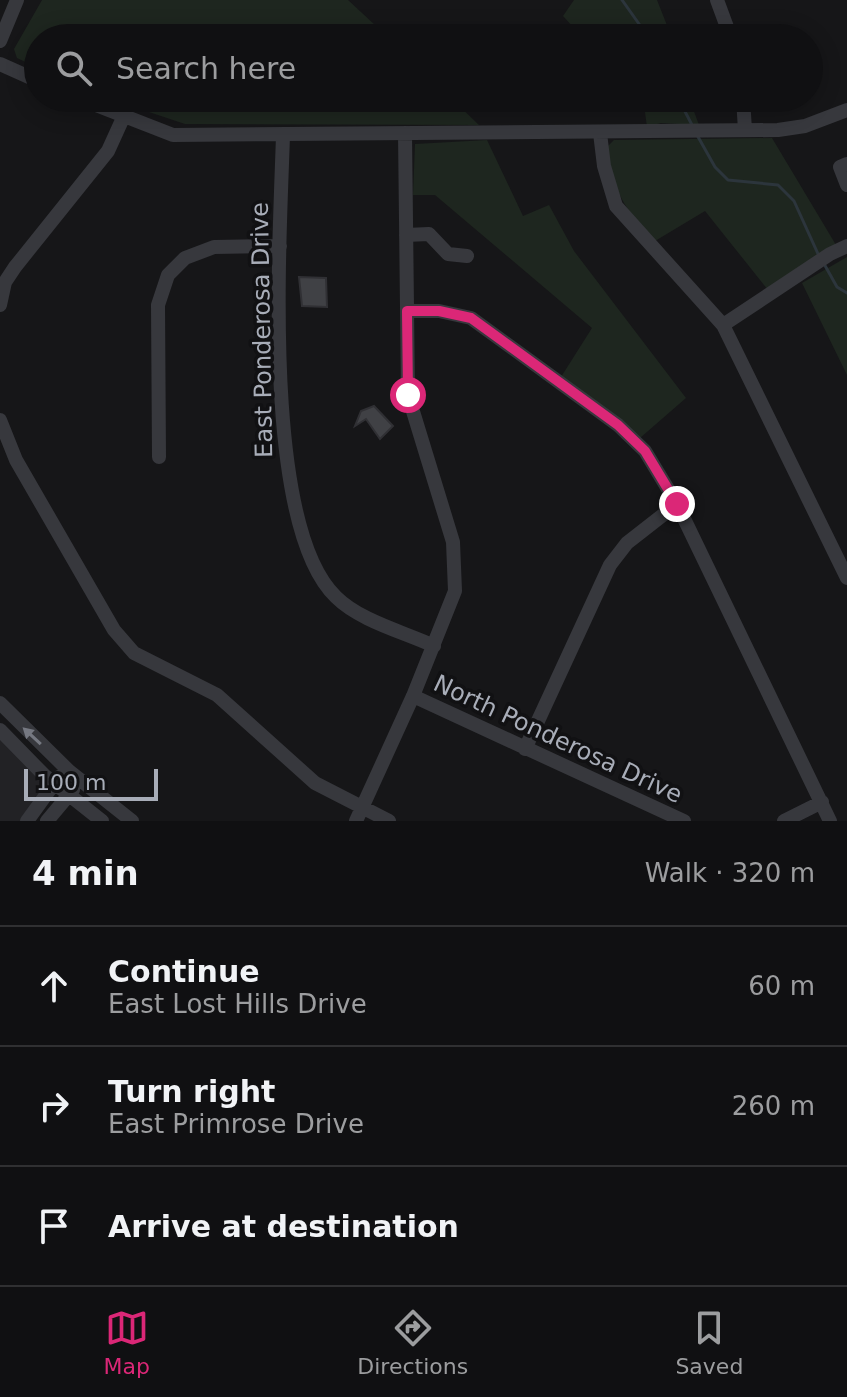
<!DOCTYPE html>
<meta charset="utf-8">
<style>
body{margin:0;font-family:"DejaVu Sans",sans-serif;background:#19191b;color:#f1f3f6}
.scale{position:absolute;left:24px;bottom:20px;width:134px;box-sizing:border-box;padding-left:8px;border:4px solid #a8adb8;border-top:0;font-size:22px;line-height:28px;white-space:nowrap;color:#a8adb8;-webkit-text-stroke:6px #111113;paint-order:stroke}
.stop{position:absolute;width:24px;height:24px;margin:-18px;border:6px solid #db2777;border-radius:50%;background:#fff}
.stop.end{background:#db2777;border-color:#fff;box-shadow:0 2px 8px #0008}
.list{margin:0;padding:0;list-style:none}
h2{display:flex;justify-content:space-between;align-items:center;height:104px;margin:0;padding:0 32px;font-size:34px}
h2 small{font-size:26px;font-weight:400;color:#9c9d9f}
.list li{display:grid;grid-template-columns:52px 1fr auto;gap:24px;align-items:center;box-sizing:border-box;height:120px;padding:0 32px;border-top:2px solid #303032}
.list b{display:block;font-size:30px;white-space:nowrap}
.list p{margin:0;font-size:26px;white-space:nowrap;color:#9c9d9f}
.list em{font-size:26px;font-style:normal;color:#9c9d9f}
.icon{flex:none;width:44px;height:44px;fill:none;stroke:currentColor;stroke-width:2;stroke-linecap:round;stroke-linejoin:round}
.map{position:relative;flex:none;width:847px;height:821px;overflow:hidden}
.search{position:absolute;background:#101012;box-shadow:0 4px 20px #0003;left:24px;right:24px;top:24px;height:88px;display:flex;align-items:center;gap:20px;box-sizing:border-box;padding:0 28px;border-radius:44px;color:#9c9d9f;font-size:30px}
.sheet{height:464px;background:#101012}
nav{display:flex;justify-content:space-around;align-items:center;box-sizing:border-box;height:112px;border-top:2px solid #303032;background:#101012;font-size:22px;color:#9c9d9f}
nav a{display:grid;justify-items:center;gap:4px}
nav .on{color:#db2777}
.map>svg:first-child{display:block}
.built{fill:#222225}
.green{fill:#1e261f}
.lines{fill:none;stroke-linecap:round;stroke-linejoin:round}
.stream{stroke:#2c353c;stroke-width:3}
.building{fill:#404145;stroke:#303034;stroke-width:2}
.minor{stroke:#37383d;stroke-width:14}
.oneway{fill:#757881}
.route{stroke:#db2777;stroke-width:10}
.labels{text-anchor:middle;stroke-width:7;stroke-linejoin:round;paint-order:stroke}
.street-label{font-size:24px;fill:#a8adb8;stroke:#111113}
</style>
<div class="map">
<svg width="847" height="821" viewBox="0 0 847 821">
<rect width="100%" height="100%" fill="#161618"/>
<path class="built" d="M0 730 44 775 49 791 27 821H0Z"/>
<path class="green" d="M42 0H348L389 38H38V68L17 58 14 49Z
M574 0H657L672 38H583L563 16Z
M107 98H451L479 125 185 124Z
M637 98H689L699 125 661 123 647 127 644 105Z
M772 138 836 245 768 290 705 211 655 241C623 207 614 193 607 147L614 140Z
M487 140 523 216 549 205 574 251 686 398 640 438 561 377 592 328 435 195H413L415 144Z
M847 257V375L802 283Z"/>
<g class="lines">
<path class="stream" d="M622 0 649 38
M678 98 692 125
M697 135 715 167 728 180 778 185 794 201 819 256
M823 262 837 287 847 293"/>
</g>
<path class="building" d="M299 277 326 278 327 307 302 306Z
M374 406 393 426 380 439 366 419 355 426 361 411Z"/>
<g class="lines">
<path class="minor" d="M717 0 731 38
M0 41 17 0
M0 64 38 81
M78 98 173 135 778 130 805 126 847 110
M743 98 745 130
M600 133 604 166 616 206 723 325 847 578
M283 135C280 238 261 525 336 597 360 621 404 632 434 646
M847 164 840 167 847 185
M406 235 429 234 448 254 467 256
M0 305 5 282 15 267 108 151 123 118
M407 311H439L471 318 618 425 645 451 677 504 830 821
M723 325 830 254 847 246
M0 420 16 460 114 630 134 653 217 695 315 783 389 821
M159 457 158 305 168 275 185 258 214 247 280 246
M413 696 684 821
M0 703 69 771 132 821
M0 730 44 775 102 821
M525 749 610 565 627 543 677 504
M27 821 59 777
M47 821 73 790
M356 821 413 696 455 591 453 542 408 395 405 133
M784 821 822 802"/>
</g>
<defs><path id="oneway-solid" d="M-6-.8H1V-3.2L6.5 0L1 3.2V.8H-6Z" transform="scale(2)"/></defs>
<use class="oneway" href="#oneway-solid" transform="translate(32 736) rotate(-137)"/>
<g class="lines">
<path class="route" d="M408 395 407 311H439L471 318 618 425 645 451 677 504"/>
</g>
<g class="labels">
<g class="street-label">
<text transform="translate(262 330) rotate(-91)" y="8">East Ponderosa Drive</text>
<text transform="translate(558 739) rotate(25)" y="8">North Ponderosa Drive</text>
</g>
</g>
</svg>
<div class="scale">100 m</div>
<div class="stop" style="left:408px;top:395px"></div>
<div class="stop end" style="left:677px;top:504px"></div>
<div class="search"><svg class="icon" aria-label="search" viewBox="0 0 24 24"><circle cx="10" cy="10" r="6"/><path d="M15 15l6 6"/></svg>Search here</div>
</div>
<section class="sheet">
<h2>4 min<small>Walk · 320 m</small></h2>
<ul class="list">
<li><svg class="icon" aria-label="ahead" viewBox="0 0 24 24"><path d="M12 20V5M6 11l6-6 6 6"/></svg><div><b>Continue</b><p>East Lost Hills Drive</p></div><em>60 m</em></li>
<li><svg class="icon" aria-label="right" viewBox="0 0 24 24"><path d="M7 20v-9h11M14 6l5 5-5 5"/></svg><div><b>Turn right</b><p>East Primrose Drive</p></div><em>260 m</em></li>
<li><svg class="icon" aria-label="arrive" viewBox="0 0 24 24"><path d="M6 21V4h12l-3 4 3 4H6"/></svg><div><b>Arrive at destination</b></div></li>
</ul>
</section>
<nav>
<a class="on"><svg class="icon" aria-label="map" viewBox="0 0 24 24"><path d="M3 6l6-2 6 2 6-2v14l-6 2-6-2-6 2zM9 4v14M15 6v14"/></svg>Map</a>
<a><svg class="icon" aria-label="directions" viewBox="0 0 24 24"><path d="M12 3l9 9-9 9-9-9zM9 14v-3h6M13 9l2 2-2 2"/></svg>Directions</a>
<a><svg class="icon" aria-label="saved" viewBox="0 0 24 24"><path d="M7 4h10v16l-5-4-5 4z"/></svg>Saved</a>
</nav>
